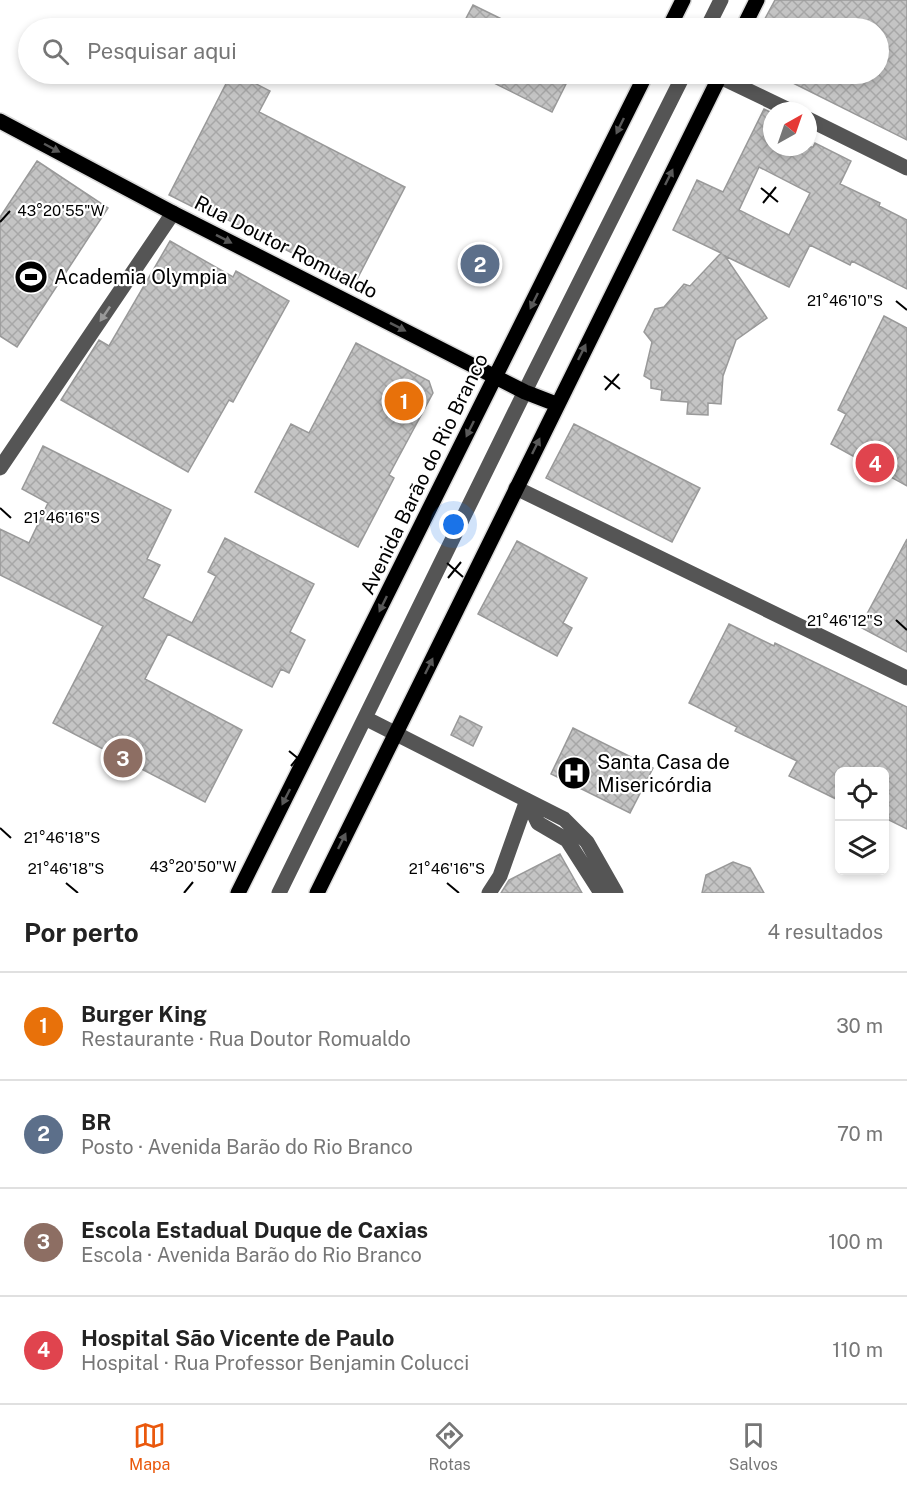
<!DOCTYPE html>
<html lang="pt">
<meta charset="utf-8">
<style>
body{margin:0;font-family:"Public Sans",sans-serif;background:#f2f2f2;color:#222}
.controls{position:absolute;right:18px;bottom:18px;display:grid;overflow:hidden;border-radius:9px;box-shadow:0 3px 9px #0003}
.controls button{width:54px;height:54px;display:grid;place-items:center;padding:0;border:0;border-bottom:2px solid #e0e0e0;background:#fff;color:#222;font:30px sans-serif}
.compass{position:absolute;left:763px;top:102px;width:54px;height:54px;border-radius:50%;background:#fff;box-shadow:0 3px 9px #0003;rotate:40deg}
.you{position:absolute;left:454px;top:525px;width:21px;height:21px;margin:-15px;border:4px solid #fff;border-radius:50%;background:#1a73e8;box-shadow:0 0 0 9px #1a73e833}
.badge{display:grid;place-items:center;width:39px;height:39px;border-radius:50%;background:#ea580c;color:#fff;font-size:20px;font-weight:700}
.pin{position:absolute;translate:-50% -50%;border:3px solid #fff;box-shadow:0 2px 6px #0006}
.list{margin:0;padding:0;list-style:none}
h2{display:flex;justify-content:space-between;align-items:center;height:78px;margin:0;padding:0 24px;font-size:26px}
h2 small{font-size:20px;font-weight:400;color:#767676}
.list li{display:grid;grid-template-columns:39px 1fr auto;gap:18px;align-items:center;box-sizing:border-box;height:108px;padding:0 24px;border-top:2px solid #e0e0e0}
.list b{display:block;font-size:22px;white-space:nowrap}
.list p{margin:0;font-size:20px;white-space:nowrap;color:#767676}
.list em{font-size:20px;font-style:normal;color:#767676}
.icon{flex:none;width:33px;height:33px;fill:none;stroke:currentColor;stroke-width:2;stroke-linecap:round;stroke-linejoin:round}
.map{position:relative;flex:none;width:907px;height:893px;overflow:hidden}
.search{position:absolute;background:#fff;box-shadow:0 3px 9px #0003;left:18px;right:18px;top:18px;height:66px;display:flex;align-items:center;gap:15px;box-sizing:border-box;padding:0 21px;border-radius:33px;color:#767676;font-size:22px}
.sheet{height:510px;background:#fff}
nav{display:flex;justify-content:space-around;align-items:center;box-sizing:border-box;height:84px;border-top:2px solid #e0e0e0;background:#fff;font-size:16px;color:#767676}
nav a{display:grid;justify-items:center;gap:3px}
nav .on{color:#ea580c}
.map>svg:first-child{display:block}
.building{fill:url(#building-cross-hatch);stroke:#999;stroke-width:1.5;fill-rule:evenodd}
.lines{fill:none;stroke-linecap:round;stroke-linejoin:round}
.major-casing{stroke:#dbdbdb;stroke-width:18}
.minor{stroke:#555;stroke-width:15}
.major{stroke:#000;stroke-width:15}
.oneway{fill:#595959}
.oneway2{fill:#999}
.ticks{fill:none;stroke:#000;stroke-width:2}
.labels{text-anchor:middle;stroke-width:4.5;stroke-linejoin:round;paint-order:stroke}
.street-label{font-size:20px;fill:#000;stroke:#fff}
.poi-label{font-size:20px;fill:#000;stroke:#fff;text-anchor:start}
.ticks-label{font-size:15px;text-anchor:middle;fill:#000;stroke:#fff;stroke-width:4.5;stroke-linejoin:round;paint-order:stroke}
</style>
<div class="map">
<svg width="907" height="893" viewBox="0 0 907 893">
<defs>
<pattern id="building-cross-hatch" width="8" height="8" patternUnits="userSpaceOnUse" patternTransform="scale(1.5)"><rect width="8" height="8" fill="#c4c4c4"/><path d="M0 0l8 8M0 8l8-8" fill="none" stroke="#a7a7a7"/></pattern>
</defs>
<rect width="100%" height="100%" fill="#fff"/>
<path class="building" d="M775 0H907V140L775 74H879V28H760Z
M473 5 520 28H461Z
M231 74H237L270 91 259 112 405 187 354 285 209 210 207 214 169 195Z
M476 74H571L552 112Z
M764 109 772 113V147H813L815 143 851 161 840 184 880 203 879 206 907 220V289L852 261 850 265 810 245 789 287 725 256 767 318 736 340 723 376 721 404 708 403V415L687 414 688 402 661 400 662 390 651 388V380L644 376 652 342 644 332 655 309 664 307 684 284 690 286 721 253 673 230 697 180 723 192ZM759 167 810 193 789 235 739 210Z
M37 161 108 208 17 347 0 336V217Z
M170 241 233 277 236 271 289 301 233 402 229 400 188 472 61 400 99 340 109 346Z
M884 316 907 328V486L831 444 846 414 838 410Z
M356 343 429 381 433 393 389 475 394 478 358 547 255 492 291 424 309 433Z
M574 424 700 488 672 542 546 478Z
M43 446 171 510 147 559 160 565 143 598 192 623 216 576 208 572 225 538 314 584 290 632 305 640 289 673 281 669 272 687 168 634 145 679 242 730 205 802 53 723 103 626 0 575V529L29 543 48 503 22 489Z
M907 539V652L860 627Z
M517 541 587 578 563 623 572 628 557 656 478 614Z
M729 624 774 646 775 643 907 707V829L885 818V771H840V801L789 776 797 761 735 731 737 727 689 703Z
M460 716 482 727 473 746 451 735Z
M573 728 653 768 630 813 551 774Z
M560 854 582 893H501L509 880Z
M733 862 750 868 764 893H702L706 875Z"/>
<g class="lines">
<defs>
<path id="major" d="M669 28 683 0
M743 28 757 0
M0 121 173 213 525 392 556 404
M238 893 646 74
M317 893 721 74"/>
</defs>
<use href="#major" class="major-casing"/>
<path class="minor" d="M707 28 721 0
M714 74 791 111
M808 119 907 168
M0 468 173 213
M516 488 907 678
M365 718 564 819 587 842 616 893
M527 800 538 823 567 840 601 893
M279 893 532 377 684 74
M489 893 500 876 527 800"/>
<use href="#major" class="major"/>
</g>
<defs><path id="oneway-solid" d="M-6-.8H1V-3.2L6.5 0L1 3.2V.8H-6Z" transform="scale(1.5)"/></defs>
<g class="oneway">
<use href="#oneway-solid" transform="translate(620 126) rotate(116)"/>
<use href="#oneway-solid" transform="translate(52 148) rotate(28)"/>
<use href="#oneway-solid" transform="translate(669 177) rotate(-64)"/>
<use href="#oneway-solid" transform="translate(224 239) rotate(27)"/>
<use href="#oneway-solid" transform="translate(534 301) rotate(116)"/>
<use href="#oneway-solid" transform="translate(398 327) rotate(27)"/>
<use href="#oneway-solid" transform="translate(582 352) rotate(-64)"/>
<use href="#oneway-solid" transform="translate(470 429) rotate(116)"/>
<use href="#oneway-solid" transform="translate(536 446) rotate(-64)"/>
<use href="#oneway-solid" transform="translate(383 604) rotate(116)"/>
<use href="#oneway-solid" transform="translate(429 666) rotate(-64)"/>
<use href="#oneway-solid" transform="translate(286 797) rotate(117)"/>
<use href="#oneway-solid" transform="translate(342 841) rotate(-64)"/>
</g>
<use class="oneway2" href="#oneway-solid" transform="translate(105 314) rotate(124)"/>
<path class="ticks" d="M761 188 778 202M763 203 776 187M0 222 10 211M896 301 907 310M604 376 620 389M605 390 619 374M0 508 11 518M447 563 463 577M448 578 461 562M896 620 907 630M289 751 305 764M291 766 304 750M0 828 11 838M66 883 78 893M447 883 459 893M184 893 193 882"/>
<defs>
<symbol id="stadium-disc" viewBox="-11 -11 22 22"><circle r="9.5" fill="#000" stroke="#fff"/><path d="M0-5a6.5 5 0 1 0 0 10a6.5 5 0 1 0 0-10ZM-3.5-1.8h7v3.6h-7Z" fill="#fff"/></symbol>
<symbol id="hospital-disc" viewBox="-11 -11 22 22"><circle r="9.5" fill="#000" stroke="#fff"/><path d="M-5-5h3v3.5h4V-5h3V5h-3V1.5h-4V5h-3Z" fill="#fff"/></symbol>
</defs>
<g fill-rule="evenodd">
<use href="#stadium-disc" x="12" y="258" width="38" height="38"/>
<use href="#hospital-disc" x="555" y="754" width="38" height="38"/>
</g>
<g class="labels">
<g class="street-label">
<text transform="translate(286 247) rotate(27)" y="7">Rua Doutor Romualdo</text>
<text transform="translate(424 474) rotate(-64)" y="7">Avenida Barão do Rio Branco</text>
</g>
<g class="poi-label">
<text x="54" y="284">Academia Olympia</text>
<text x="597" y="769">Santa Casa de<tspan x="597" dy="23">Misericórdia</tspan></text>
</g>
</g>
<g class="ticks-label">
<text x="61" y="216">43°20'55"W</text>
<text x="845" y="306">21°46'10"S</text>
<text x="62" y="523">21°46'16"S</text>
<text x="845" y="626">21°46'12"S</text>
<text x="62" y="843">21°46'18"S</text>
<text x="193" y="872">43°20'50"W</text>
<text x="66" y="874">21°46'18"S</text>
<text x="447" y="874">21°46'16"S</text>
</g>
</svg>
<div class="controls">
<button><svg class="icon" aria-label="locate" viewBox="0 0 24 24"><circle cx="12" cy="12" r="6"/><path d="M12 2v4M12 18v4M2 12h4M18 12h4"/></svg></button>
<button><svg class="icon" aria-label="layers" viewBox="0 0 24 24"><path d="M12 4l9 5-9 5-9-5zM3 14l9 5 9-5"/></svg></button>
</div>
<svg class="compass" viewBox="-18 -18 36 36"><path d="M0-13l5 13h-10z" fill="#e53935"/><path d="M0 13l5-13h-10z" fill="#767676"/></svg>
<div class="you"></div>
<div class="pin badge" style="left:404px;top:401px;background:#e8710a">1</div>
<div class="pin badge" style="left:480px;top:264px;background:#5c6f8a">2</div>
<div class="pin badge" style="left:123px;top:758px;background:#8d6e63">3</div>
<div class="pin badge" style="left:875px;top:463px;background:#e0444e">4</div>
<div class="search"><svg class="icon" aria-label="search" viewBox="0 0 24 24"><circle cx="10" cy="10" r="6"/><path d="M15 15l6 6"/></svg>Pesquisar aqui</div>
</div>
<section class="sheet">
<h2>Por perto<small>4 resultados</small></h2>
<ul class="list">
<li><span class="badge" style="background:#e8710a">1</span><div><b>Burger King</b><p>Restaurante · Rua Doutor Romualdo</p></div><em>30 m</em></li>
<li><span class="badge" style="background:#5c6f8a">2</span><div><b>BR</b><p>Posto · Avenida Barão do Rio Branco</p></div><em>70 m</em></li>
<li><span class="badge" style="background:#8d6e63">3</span><div><b>Escola Estadual Duque de Caxias</b><p>Escola · Avenida Barão do Rio Branco</p></div><em>100 m</em></li>
<li><span class="badge" style="background:#e0444e">4</span><div><b>Hospital São Vicente de Paulo</b><p>Hospital · Rua Professor Benjamin Colucci</p></div><em>110 m</em></li>
</ul>
</section>
<nav>
<a class="on"><svg class="icon" aria-label="map" viewBox="0 0 24 24"><path d="M3 6l6-2 6 2 6-2v14l-6 2-6-2-6 2zM9 4v14M15 6v14"/></svg>Mapa</a>
<a><svg class="icon" aria-label="directions" viewBox="0 0 24 24"><path d="M12 3l9 9-9 9-9-9zM9 14v-3h6M13 9l2 2-2 2"/></svg>Rotas</a>
<a><svg class="icon" aria-label="saved" viewBox="0 0 24 24"><path d="M7 4h10v16l-5-4-5 4z"/></svg>Salvos</a>
</nav>
